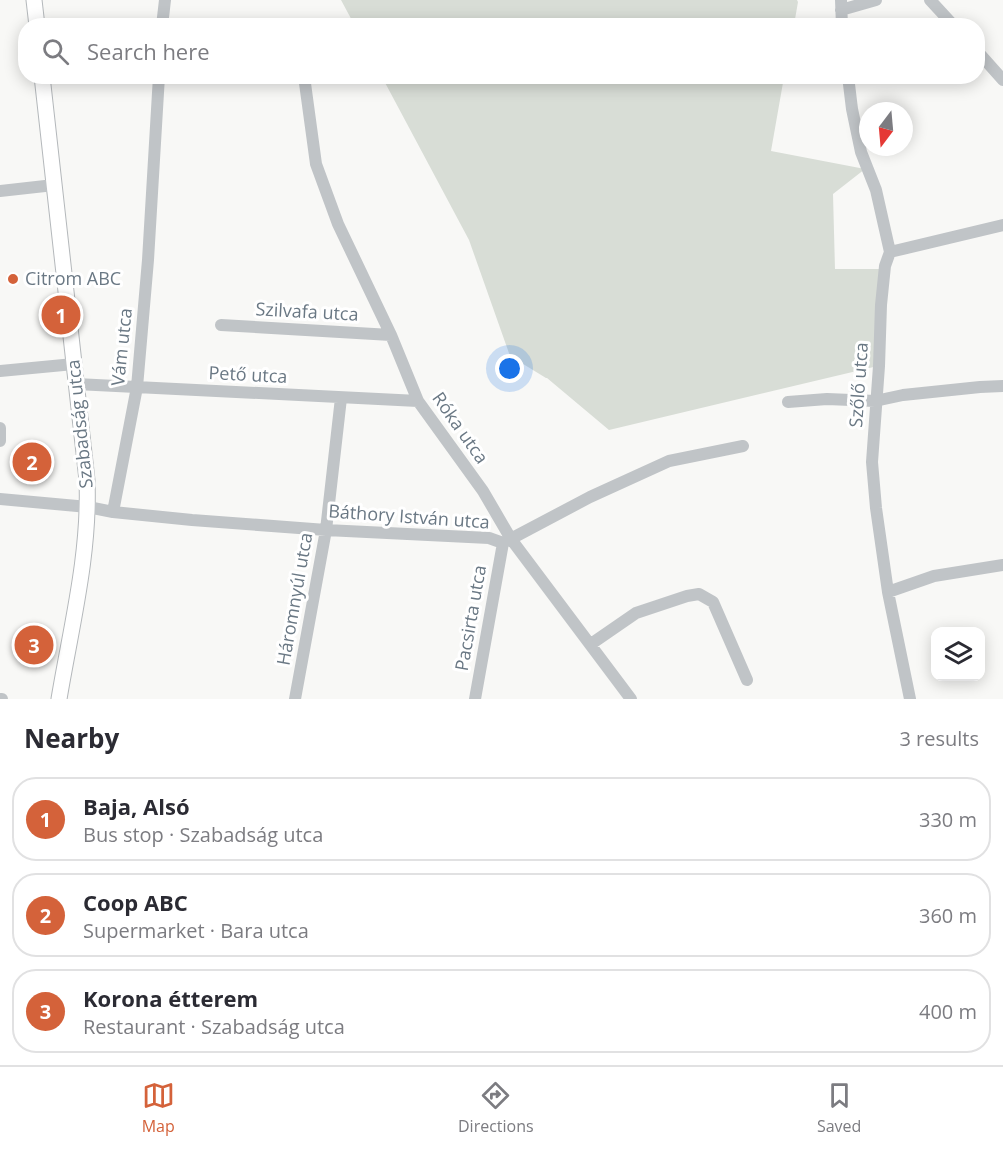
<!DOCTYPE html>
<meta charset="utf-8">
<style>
body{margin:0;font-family:"Open Sans",sans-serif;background:#f7f7f7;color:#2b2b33}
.controls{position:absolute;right:18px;bottom:18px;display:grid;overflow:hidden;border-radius:12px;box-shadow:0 3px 15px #0003}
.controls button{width:54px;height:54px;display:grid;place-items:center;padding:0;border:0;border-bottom:2px solid #e1e1e2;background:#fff;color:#2b2b33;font:30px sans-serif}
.compass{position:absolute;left:859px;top:102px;width:54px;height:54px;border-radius:50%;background:#fff;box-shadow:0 3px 15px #0003;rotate:196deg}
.you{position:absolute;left:510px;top:369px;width:21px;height:21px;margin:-15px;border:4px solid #fff;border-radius:50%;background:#1a73e8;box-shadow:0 0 0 9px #1a73e833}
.badge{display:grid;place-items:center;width:39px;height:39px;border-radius:50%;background:#d4623a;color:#fff;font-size:20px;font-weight:700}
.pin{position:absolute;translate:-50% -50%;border:3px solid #fff;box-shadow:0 2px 6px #0006}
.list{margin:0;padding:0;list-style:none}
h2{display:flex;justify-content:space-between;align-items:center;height:78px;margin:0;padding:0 24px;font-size:26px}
h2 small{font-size:20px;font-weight:400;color:#7c7c81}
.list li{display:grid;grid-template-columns:39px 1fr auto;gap:18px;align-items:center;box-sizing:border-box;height:84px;margin:0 12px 12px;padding:0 12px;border:2px solid #e1e1e2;border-radius:24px}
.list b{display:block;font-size:22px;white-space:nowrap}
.list p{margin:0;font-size:20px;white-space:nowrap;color:#7c7c81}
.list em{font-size:20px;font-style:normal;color:#7c7c81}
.icon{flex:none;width:33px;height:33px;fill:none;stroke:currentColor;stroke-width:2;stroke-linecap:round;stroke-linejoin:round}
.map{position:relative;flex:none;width:1003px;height:699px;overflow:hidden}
.search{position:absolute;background:#fff;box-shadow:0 3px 15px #0003;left:18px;right:18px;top:18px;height:66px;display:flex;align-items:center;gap:15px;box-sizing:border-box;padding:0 21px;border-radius:24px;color:#7c7c81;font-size:22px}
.sheet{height:366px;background:#fff}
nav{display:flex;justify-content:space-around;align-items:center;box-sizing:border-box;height:84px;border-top:2px solid #e1e1e2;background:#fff;font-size:16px;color:#7c7c81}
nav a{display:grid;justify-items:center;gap:3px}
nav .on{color:#d4623a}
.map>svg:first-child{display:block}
.green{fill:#d8ddd6}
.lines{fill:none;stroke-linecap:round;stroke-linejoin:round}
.major-casing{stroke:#b4b8bb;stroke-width:17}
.minor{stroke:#c0c4c7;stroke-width:12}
.major{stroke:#fff;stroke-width:15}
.poi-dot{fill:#d4623a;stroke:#fff;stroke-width:2}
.labels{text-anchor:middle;stroke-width:6;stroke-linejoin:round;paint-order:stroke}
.poi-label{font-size:18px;fill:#6a7884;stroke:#fff;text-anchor:start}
.street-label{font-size:18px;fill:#6a7884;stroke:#fff}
</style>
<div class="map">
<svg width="1003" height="699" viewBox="0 0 1003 699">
<rect width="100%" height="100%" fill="#f8f8f6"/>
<path class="green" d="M341 0H797L798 2 794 25 355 26Z
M382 77H784L771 151 865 169 833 194 835 269H880L882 365 609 430 547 378H546L510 356 469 240Z"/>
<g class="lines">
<defs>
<path id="major" d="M34 0 37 26
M42 76 87 480C90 554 71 627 59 699"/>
</defs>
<use href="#major" class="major-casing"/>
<path class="minor" d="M841 0 842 26
M930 0 954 26
M841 10 876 0
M162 23 184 26
M162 26 165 0
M978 52 1003 80
M304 76 316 164 338 224 391 335 418 401 483 491 511 539 631 699
M848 76 852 109 861 152 876 190 890 252 885 266 881 305 879 366 872 462 876 508 888 592 910 699
M0 191 54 185
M890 252 1003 225
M221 325 391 335
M0 371 74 364
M76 384 418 401
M788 402 827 399 875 401 903 395 980 387 1003 386
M0 428V441
M0 499 88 507 113 512 192 520 326 530 489 538 503 543 590 497 669 461 743 446
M113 512 137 387 148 260 159 76
M888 592 934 576 1003 565
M591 644 636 613 687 596 699 594 713 602 747 680
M0 699H2
M295 699 326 530 341 398
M475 699 503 543"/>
<use href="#major" class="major"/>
</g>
<circle class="poi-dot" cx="13" cy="279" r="6"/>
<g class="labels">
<g class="poi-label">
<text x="25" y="285">Citrom ABC</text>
</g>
<g class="street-label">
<text transform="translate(307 312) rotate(3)" y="6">Szilvafa utca</text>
<text transform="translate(122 347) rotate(-84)" y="6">Vám utca</text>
<text transform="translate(248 375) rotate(3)" y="6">Pető utca</text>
<text transform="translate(859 385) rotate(-86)" y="6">Szőlő utca</text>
<text transform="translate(80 424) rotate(-96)" y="6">Szabadság utca</text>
<text transform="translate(460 428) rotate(55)" y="6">Róka utca</text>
<text transform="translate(409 517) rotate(4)" y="6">Báthory István utca</text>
<text transform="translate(295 599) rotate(-80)" y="6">Háromnyúl utca</text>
<text transform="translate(471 618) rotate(-80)" y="6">Pacsirta utca</text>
</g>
</g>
</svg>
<div class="controls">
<button><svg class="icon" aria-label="layers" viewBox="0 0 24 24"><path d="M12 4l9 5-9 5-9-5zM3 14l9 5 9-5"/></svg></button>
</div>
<svg class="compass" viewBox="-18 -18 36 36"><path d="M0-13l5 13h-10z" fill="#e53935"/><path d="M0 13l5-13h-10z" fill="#7c7c81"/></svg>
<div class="you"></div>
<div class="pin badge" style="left:61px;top:315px">1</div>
<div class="pin badge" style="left:32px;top:462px">2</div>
<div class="pin badge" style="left:34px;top:645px">3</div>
<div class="search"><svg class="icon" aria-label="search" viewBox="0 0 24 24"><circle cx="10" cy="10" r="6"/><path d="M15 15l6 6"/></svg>Search here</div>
</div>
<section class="sheet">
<h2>Nearby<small>3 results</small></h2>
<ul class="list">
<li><span class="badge">1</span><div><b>Baja, Alsó</b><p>Bus stop · Szabadság utca</p></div><em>330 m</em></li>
<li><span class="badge">2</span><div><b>Coop ABC</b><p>Supermarket · Bara utca</p></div><em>360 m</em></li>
<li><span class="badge">3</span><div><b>Korona étterem</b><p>Restaurant · Szabadság utca</p></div><em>400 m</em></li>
</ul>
</section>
<nav>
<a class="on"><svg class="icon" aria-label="map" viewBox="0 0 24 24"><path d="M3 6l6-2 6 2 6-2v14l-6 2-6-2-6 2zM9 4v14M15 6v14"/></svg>Map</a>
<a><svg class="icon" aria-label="directions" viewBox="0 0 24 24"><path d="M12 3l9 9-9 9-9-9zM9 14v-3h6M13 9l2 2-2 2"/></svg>Directions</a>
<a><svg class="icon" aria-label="saved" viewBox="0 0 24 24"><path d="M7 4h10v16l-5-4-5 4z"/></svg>Saved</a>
</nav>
